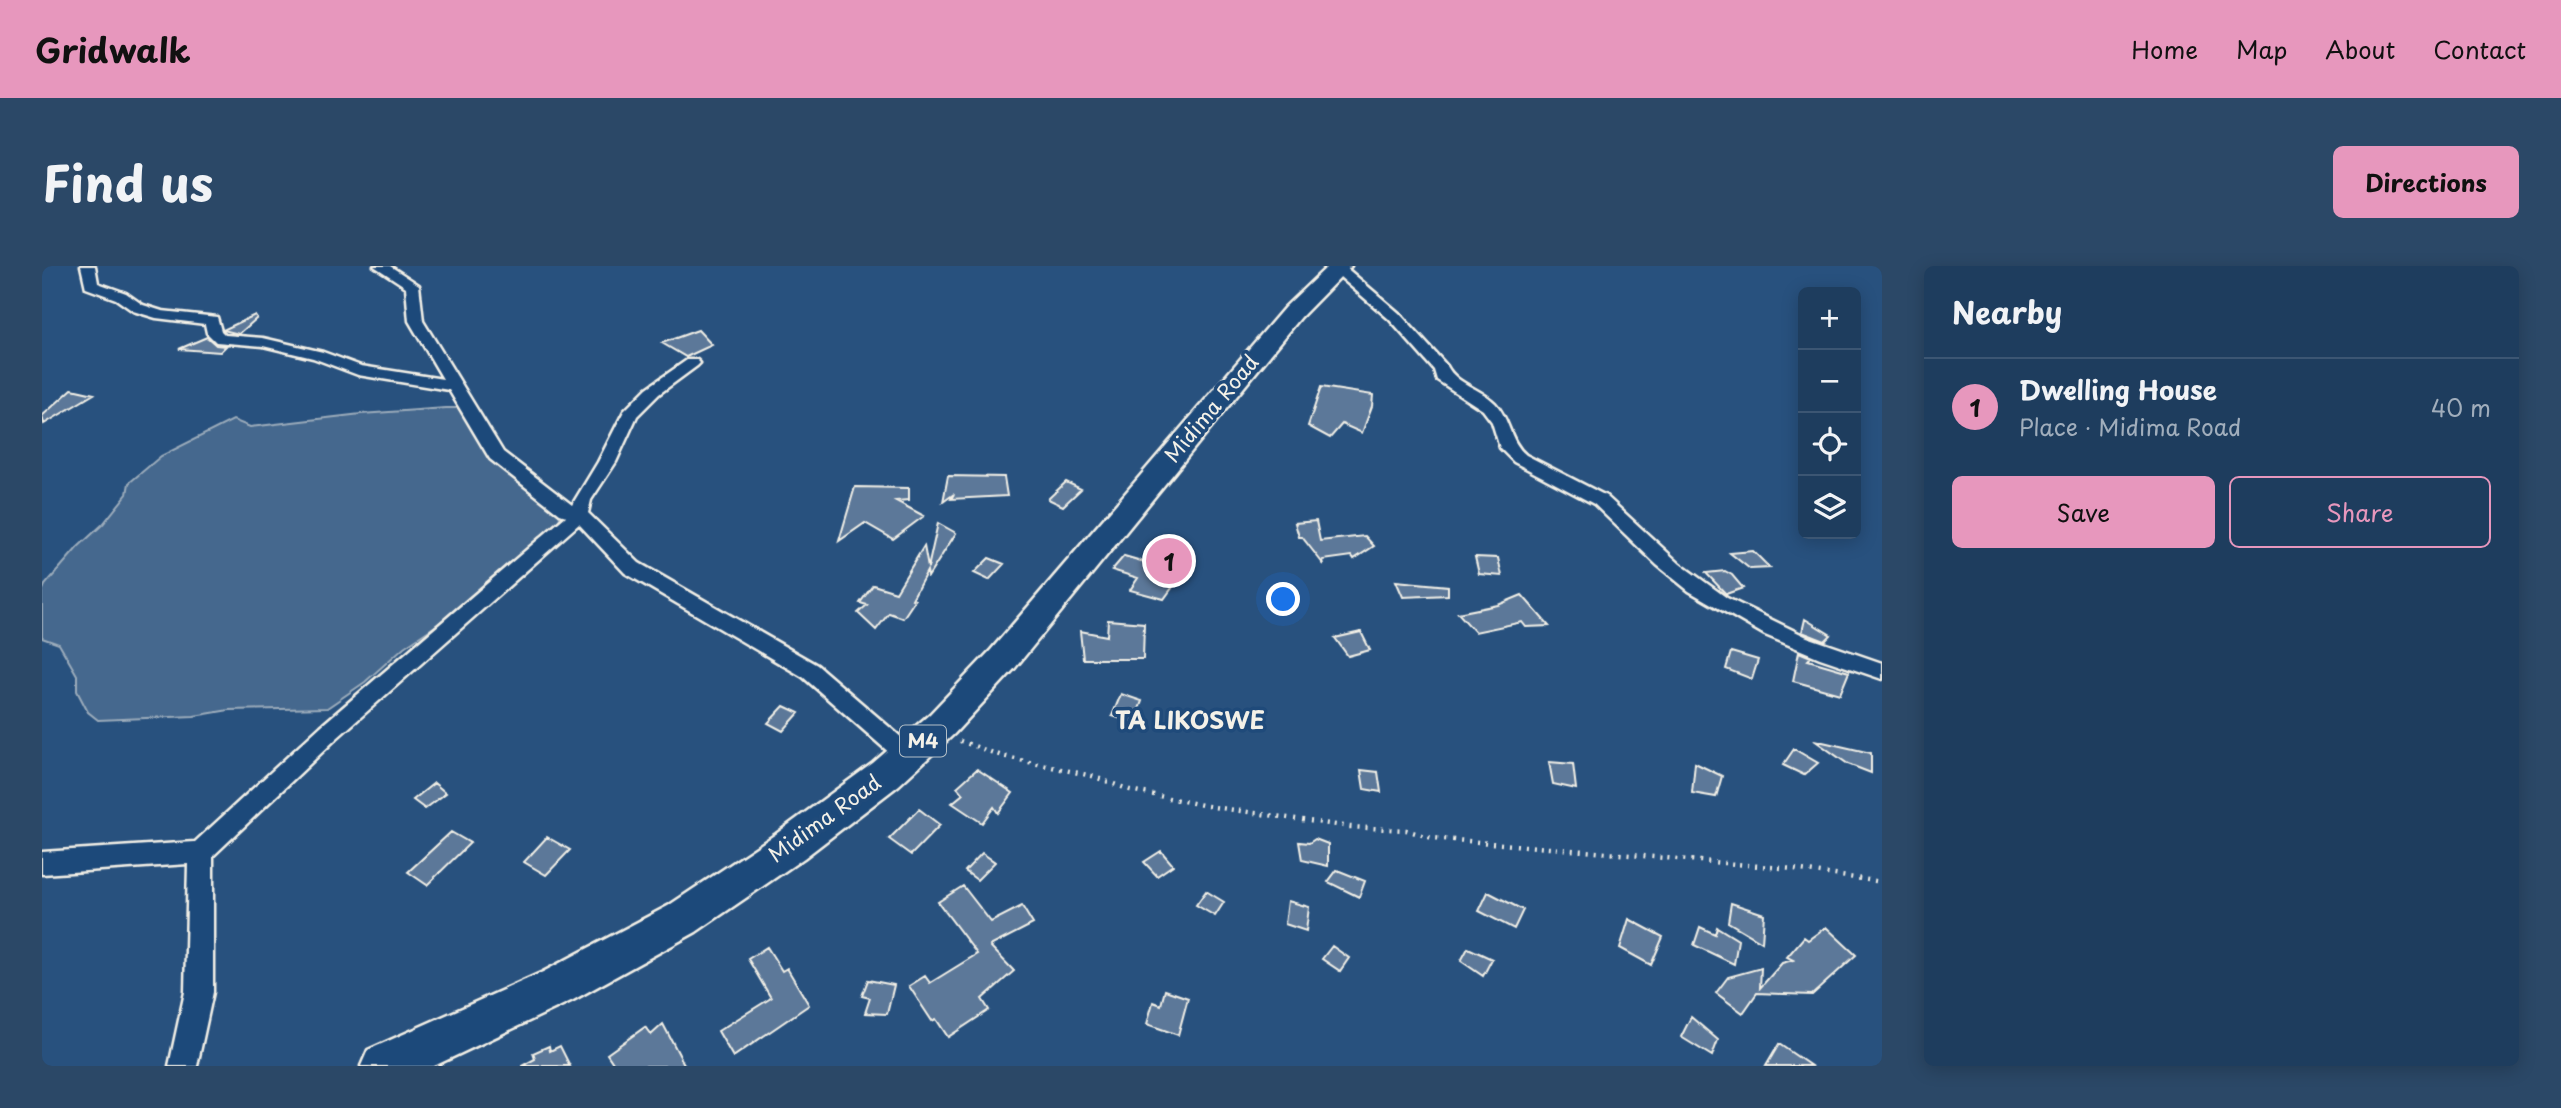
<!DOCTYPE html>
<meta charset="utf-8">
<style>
body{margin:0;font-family:"Playpen Sans",sans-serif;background:#2b4867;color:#f1f3f6}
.controls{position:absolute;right:21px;top:21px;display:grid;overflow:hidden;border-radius:10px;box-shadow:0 4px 18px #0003}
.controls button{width:63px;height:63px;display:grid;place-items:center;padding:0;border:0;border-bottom:2px solid #3c5673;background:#1e3d5e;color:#f1f3f6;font:35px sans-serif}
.you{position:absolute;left:1242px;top:334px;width:24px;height:24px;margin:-18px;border:5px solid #fff;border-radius:50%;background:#1a73e8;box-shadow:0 0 0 10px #1a73e833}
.badge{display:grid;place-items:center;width:46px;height:46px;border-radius:50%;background:#e797bd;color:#111;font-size:23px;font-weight:700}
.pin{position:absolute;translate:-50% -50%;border:4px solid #fff;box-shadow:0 2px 7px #0006}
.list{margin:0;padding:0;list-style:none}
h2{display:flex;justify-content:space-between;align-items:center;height:91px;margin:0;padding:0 28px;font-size:30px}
h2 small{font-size:23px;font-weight:400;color:#a1aebc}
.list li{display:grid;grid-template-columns:46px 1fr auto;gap:21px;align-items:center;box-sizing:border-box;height:98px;padding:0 28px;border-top:2px solid #3c5673}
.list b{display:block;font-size:26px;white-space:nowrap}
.list p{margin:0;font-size:23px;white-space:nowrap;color:#a1aebc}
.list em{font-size:23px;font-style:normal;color:#a1aebc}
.actions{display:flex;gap:14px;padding:21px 28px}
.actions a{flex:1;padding:16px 0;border:2px solid #e797bd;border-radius:10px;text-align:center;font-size:24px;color:#e797bd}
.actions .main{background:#e797bd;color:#111}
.icon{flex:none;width:38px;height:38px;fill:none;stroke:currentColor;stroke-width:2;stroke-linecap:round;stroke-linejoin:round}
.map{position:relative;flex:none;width:1840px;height:800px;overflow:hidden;border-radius:10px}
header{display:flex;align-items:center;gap:42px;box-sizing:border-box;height:98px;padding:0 35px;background:#e797bd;color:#111}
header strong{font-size:33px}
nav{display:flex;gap:38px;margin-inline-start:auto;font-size:24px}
.intro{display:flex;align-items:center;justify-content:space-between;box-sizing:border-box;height:168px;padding:0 42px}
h1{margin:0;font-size:49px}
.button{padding:18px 32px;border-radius:10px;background:#e797bd;color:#111;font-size:24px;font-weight:700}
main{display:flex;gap:42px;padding:0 42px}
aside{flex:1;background:#1e3d5e;border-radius:10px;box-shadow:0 4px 18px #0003}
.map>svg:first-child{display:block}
.green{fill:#45688e;stroke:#9cacbb;stroke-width:2}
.building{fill:#5b7899;stroke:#f4f1e8;stroke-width:2}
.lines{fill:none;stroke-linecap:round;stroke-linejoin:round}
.minor-casing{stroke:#f4f1e8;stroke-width:5}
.primary-casing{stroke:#f4f1e8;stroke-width:5}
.path{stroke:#f4f1e8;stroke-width:4.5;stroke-dasharray:2 6;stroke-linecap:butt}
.minor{fill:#1f4a7a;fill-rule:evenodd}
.primary{fill:#1f4a7a;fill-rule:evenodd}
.labels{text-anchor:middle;stroke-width:7;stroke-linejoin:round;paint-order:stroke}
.shield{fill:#1f4a7a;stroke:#b4bfc7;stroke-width:2}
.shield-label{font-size:19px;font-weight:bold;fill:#f4f1e8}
.street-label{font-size:21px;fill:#f4f1e8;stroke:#1f4a7a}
.quarter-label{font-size:24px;font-weight:bold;fill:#f4f1e8;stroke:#1f4a7a}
</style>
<header>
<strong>Gridwalk</strong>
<nav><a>Home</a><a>Map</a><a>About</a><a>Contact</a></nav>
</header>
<div class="intro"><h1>Find us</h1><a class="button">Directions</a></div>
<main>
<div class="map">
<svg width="1840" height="800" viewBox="0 0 1840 800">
<rect width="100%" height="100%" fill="#28517e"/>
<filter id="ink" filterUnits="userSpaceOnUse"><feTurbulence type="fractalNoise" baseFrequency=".0143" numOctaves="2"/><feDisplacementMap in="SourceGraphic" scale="14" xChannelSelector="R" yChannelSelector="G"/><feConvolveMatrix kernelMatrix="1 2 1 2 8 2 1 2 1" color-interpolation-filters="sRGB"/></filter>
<g filter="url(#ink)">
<path class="green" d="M404 142H418L516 243 518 252 514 259 414 346 362 381 323 416 285 442 187 444 152 450 56 454 46 446 35 425V409L17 378 0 372V326L3 319 36 281 61 258 85 228 87 217 119 190 191 154 208 161 319 148Z"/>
<path class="building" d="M213 49 215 52 197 68 181 64Z
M656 64 670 79 644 91 620 77Z
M165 71 174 79 184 80 178 86 137 83Z
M1279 121 1331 129 1330 140 1320 167 1300 158 1288 172 1266 160Z
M30 123 52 128 2 158 0 150Z
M906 210 962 211 965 230 909 233 912 228 901 236Z
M1024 216 1039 223 1021 240 1006 233Z
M813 221 867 222V234L854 235 882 250 851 273 823 257 797 275Z
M1274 255 1278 275 1323 270 1332 280 1312 293 1310 290 1281 294 1282 299 1260 271H1257L1253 257Z
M896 257 914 267 886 311 885 305 870 333 873 334 861 352 847 347 834 364 816 347 825 339 818 337 831 319 854 326 882 280 886 302Z
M1124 282 1145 290 1142 294 1148 297 1122 333 1088 324 1096 312 1070 304 1082 290 1103 296 1111 285 1119 288Z
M1711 285 1728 302 1708 303 1688 287Z
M1433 291 1456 292 1460 310 1437 308Z
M947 292 962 298 947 314 932 307Z
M1683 305 1690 309 1701 322 1684 328 1664 307Z
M1354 315 1406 320V329L1361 331Z
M1480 329 1507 360 1484 361 1480 356 1433 366 1416 347 1456 339Z
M1763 353 1789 369 1783 375 1760 366Z
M1066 354 1102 357 1101 393H1041L1038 365 1065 370Z
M1319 366 1328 384 1306 390 1293 372Z
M1689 386 1716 394 1710 413 1684 403Z
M1757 386 1769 391 1766 394 1807 406 1798 428 1751 415Z
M1079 428 1100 435 1092 457 1070 450Z
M742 440 757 447 741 465 726 457Z
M1772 474 1829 487V507L1806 498Z
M1752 483 1776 497 1762 509 1741 499Z
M1507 496 1531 498 1534 523 1511 518Z
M1653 497 1680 510 1674 531 1650 527Z
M935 503 971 527 956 547 952 541 940 557 910 537 921 528 915 521Z
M1319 504 1336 506 1339 526 1322 523Z
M392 517 404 527 383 543 371 534Z
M877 543 898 559 869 589 847 573Z
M409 566 428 577 385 619 366 606Z
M505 571 528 584 504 609 482 596Z
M1273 573 1286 578V600L1260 594 1257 576 1267 577Z
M1119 585 1131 599 1115 610 1102 596Z
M940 587 953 596 935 614 923 605Z
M1295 604 1323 615 1317 631 1286 616Z
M921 620 949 656 980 640 991 658 948 680 972 705 940 733 947 744 906 771 894 753 890 755 867 720 883 710 888 717 935 688 896 636Z
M1164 625 1182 636 1173 650 1154 639Z
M1446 626 1481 644 1472 663 1437 645Z
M1246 635 1267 641 1264 665 1243 658Z
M1689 637 1722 648 1720 676 1686 656Z
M1587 653 1621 671 1609 699 1578 682Z
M1658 661 1673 668 1675 661 1696 674 1692 698 1652 679Z
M1784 661 1814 689 1770 729 1715 727 1701 747 1674 727 1686 711 1719 702 1718 722 1740 697 1751 694 1745 691 1762 671 1766 674Z
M1290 680 1307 692 1298 705 1280 693Z
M725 681 740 705 745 702 767 739 691 791 676 765 729 732 706 693Z
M1426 682 1450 693 1441 710 1419 695Z
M826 714 852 719 845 748 823 747 828 732 820 730Z
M1123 724 1146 732 1136 769 1105 758 1111 736 1119 739Z
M1649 751 1676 774 1670 790 1639 771Z
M621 758 643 800H573L565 788 603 761 609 769Z
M1737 778 1769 800H1724Z
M507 780 508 785 518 780 528 800H480L493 793 491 787Z"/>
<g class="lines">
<defs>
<path id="minor" d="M39 0H53L56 17 84 27 101 39 120 45 175 51 179 65 183 69 221 72 281 86 319 100 401 113 367 55 364 21 332 0H348L377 19 381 55 461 186 530 239 556 196 582 145 605 122 645 94H655L658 97 655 100 617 128 595 150 574 196 549 234 546 247 597 297 775 399 874 484 877 490 874 496 866 499 858 496 761 411 583 307 537 258 295 472 171 590V726L155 800H127L143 726 146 598 0 608V586L153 576 279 460 524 250 518 248 448 193 407 124 316 109 271 92 221 80 174 76 165 67 163 58 114 52 91 45 74 33 44 22Z
M1291 0H1302L1357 47 1405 100C1415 119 1437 121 1453 137 1468 153 1467 175 1484 189L1564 230 1638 298 1685 332 1765 371 1840 397V413L1778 392 1723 369 1647 325 1615 299 1552 238 1472 196 1458 182 1450 156 1441 144 1395 114 1392 104 1347 53 1291 5Z"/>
<path id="primary" d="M1286 0H1309L1259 51 973 402 912 468 857 519 762 592 654 666 531 734 392 800H319L326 784 501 706 626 640 734 568 831 497 888 448 949 384 1243 41Z"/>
</defs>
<use href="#minor" class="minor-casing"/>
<use href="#primary" class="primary-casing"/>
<path class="path" d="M918 475 960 490 1050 510 1088 524 1165 540 1308 561 1364 564 1390 572 1752 603 1840 616"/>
<use href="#minor" class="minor"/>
<use href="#primary" class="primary"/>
</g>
</g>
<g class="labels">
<rect class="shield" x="858" y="459.5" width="46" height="31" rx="5"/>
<g class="shield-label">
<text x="881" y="482">M4</text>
</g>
<g class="street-label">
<text transform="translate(1170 143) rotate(-50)" y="7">Midima Road</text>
<text transform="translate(783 553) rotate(-36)" y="7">Midima Road</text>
</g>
<g class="quarter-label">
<text x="1148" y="463">TA LIKOSWE</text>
</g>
</g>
</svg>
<div class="controls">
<button>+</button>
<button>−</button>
<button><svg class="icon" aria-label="locate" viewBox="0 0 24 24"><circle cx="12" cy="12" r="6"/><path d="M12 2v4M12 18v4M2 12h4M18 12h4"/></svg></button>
<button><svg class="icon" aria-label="layers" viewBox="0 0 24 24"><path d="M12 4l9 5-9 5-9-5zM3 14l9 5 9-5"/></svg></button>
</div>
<div class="you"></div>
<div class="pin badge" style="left:1127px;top:295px">1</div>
</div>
<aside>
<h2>Nearby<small></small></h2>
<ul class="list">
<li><span class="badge">1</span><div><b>Dwelling House</b><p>Place · Midima Road</p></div><em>40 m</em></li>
</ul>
<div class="actions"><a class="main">Save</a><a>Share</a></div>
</aside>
</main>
